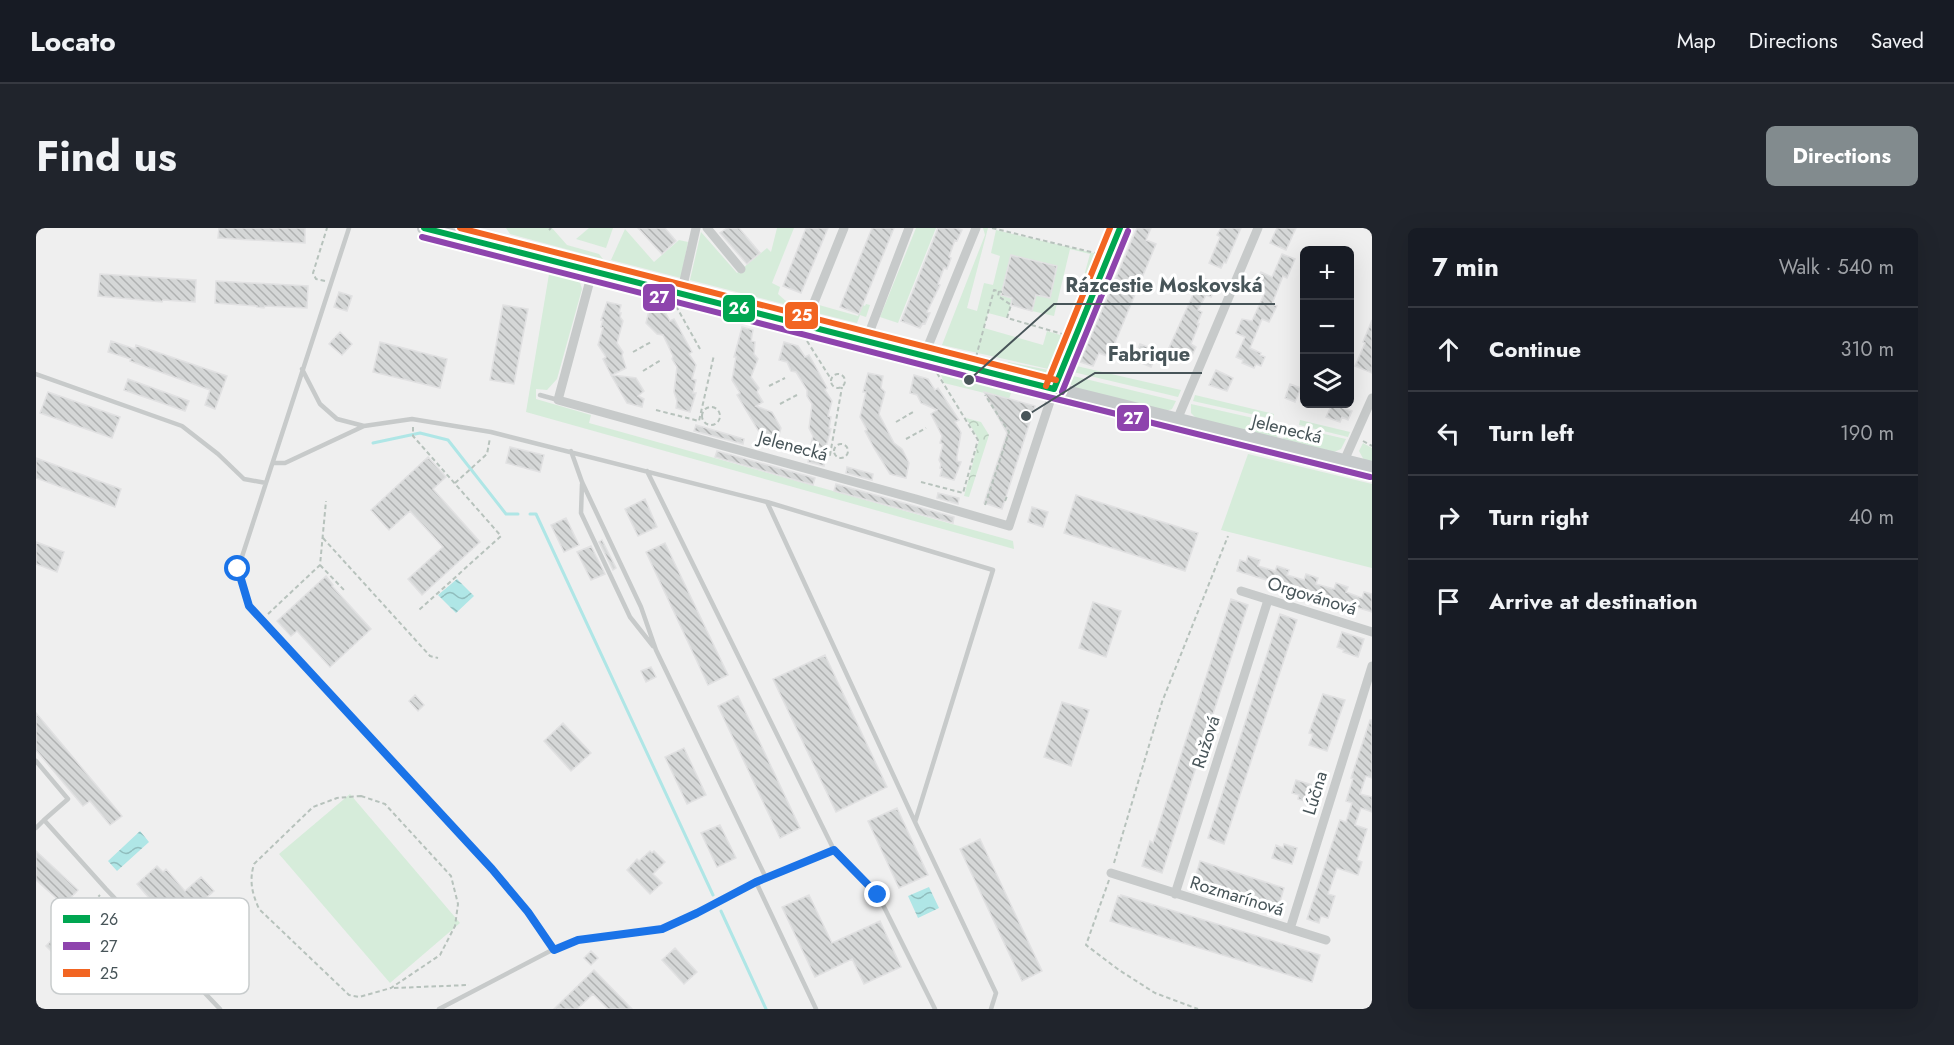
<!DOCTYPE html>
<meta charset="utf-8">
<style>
body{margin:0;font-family:Jost,sans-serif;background:#20242c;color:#f1f3f6}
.controls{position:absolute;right:18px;top:18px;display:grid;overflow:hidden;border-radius:9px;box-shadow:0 6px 24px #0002}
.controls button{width:54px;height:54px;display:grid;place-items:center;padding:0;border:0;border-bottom:2px solid #363941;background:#171b24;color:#f1f3f6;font:30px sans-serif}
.stop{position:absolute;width:18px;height:18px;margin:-14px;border:4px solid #1a73e8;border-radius:50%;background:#fff}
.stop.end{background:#1a73e8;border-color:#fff;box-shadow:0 2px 6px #0008}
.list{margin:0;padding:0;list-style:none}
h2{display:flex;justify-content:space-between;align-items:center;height:78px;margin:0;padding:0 24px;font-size:26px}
h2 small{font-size:20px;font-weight:400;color:#9ea1a6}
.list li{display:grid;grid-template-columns:39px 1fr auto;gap:18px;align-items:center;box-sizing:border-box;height:84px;padding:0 24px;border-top:2px solid #363941}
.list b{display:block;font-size:22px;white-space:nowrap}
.list em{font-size:20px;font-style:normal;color:#9ea1a6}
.icon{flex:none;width:33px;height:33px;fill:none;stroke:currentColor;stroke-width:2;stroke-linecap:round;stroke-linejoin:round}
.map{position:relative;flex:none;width:1336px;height:781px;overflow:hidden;border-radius:9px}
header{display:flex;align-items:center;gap:36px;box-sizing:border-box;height:84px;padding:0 30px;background:#171b24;border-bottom:2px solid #363941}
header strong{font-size:28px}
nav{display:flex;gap:33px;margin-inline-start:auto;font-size:21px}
.intro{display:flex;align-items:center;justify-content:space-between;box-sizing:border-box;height:144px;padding:0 36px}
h1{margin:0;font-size:42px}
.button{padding:15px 27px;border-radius:9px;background:#828b8e;color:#fff;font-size:21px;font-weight:700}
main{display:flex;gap:36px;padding:0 36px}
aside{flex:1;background:#171b24;border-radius:9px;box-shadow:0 6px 24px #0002}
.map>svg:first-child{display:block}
.grass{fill:#d6ecda}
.park{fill:url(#park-crowns)}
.water{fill:url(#water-waves)}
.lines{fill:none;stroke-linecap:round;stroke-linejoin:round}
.stream{stroke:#afe6e6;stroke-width:3}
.building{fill:url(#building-back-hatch);stroke:#e1e1e2;stroke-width:1.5}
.path{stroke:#b7c2bc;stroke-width:2;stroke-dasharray:4.5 3;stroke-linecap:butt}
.lane{stroke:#c7caca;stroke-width:4.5}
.street{stroke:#c7caca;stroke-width:9}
.secondary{stroke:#c6cacb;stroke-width:14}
.bus-1-casing{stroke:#fff;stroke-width:10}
.bus-2-casing{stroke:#fff;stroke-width:10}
.bus-3-casing{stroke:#fff;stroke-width:10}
.bus-1{stroke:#00a651;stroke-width:6}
.bus-2{stroke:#8e44ad;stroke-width:6}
.bus-3{stroke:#f26522;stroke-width:6}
.route{stroke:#1a73e8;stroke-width:8}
.labels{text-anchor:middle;stroke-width:6;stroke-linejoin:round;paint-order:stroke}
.street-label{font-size:18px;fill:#485559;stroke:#fff}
.key{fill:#fff;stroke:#c8cccd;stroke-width:1.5}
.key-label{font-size:16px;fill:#485559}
.leader{fill:none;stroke:#485559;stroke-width:2}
.callout-dot{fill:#485559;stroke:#fff;stroke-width:2}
.callout-label{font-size:20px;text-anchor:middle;font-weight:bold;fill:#485559;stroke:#fff;stroke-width:6;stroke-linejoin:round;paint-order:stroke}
.line-badge{stroke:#fff;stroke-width:2}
.badge-label{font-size:16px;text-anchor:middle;font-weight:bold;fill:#fff}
</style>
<header>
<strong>Locato</strong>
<nav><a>Map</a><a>Directions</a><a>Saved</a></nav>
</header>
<div class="intro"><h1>Find us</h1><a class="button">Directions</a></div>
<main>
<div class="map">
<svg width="1336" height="781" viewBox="0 0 1336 781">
<defs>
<pattern id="park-crowns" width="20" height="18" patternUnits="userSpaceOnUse" patternTransform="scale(1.5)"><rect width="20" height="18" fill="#d6ecda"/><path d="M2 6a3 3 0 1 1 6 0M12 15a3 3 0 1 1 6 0" fill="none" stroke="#b9ccbd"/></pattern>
<pattern id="water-waves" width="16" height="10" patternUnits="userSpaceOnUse" patternTransform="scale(1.5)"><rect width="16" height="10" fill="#afe6e6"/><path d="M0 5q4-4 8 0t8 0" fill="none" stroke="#90bdbd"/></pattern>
<pattern id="building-back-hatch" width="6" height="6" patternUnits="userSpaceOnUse" patternTransform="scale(1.5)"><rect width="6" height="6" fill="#d5d7d7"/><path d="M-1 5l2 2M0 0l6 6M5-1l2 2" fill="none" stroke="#afb1b1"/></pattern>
</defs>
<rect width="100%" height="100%" fill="#efefef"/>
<path class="grass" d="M470 0H516L531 17 563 26 567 31 474 6Z
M553 0H577L570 20 540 11Z
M741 0H758L736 55 744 59 742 66 751 74 768 78 767 81 654 52 665 4 701 45 731 20 735 24Z
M880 0H900L862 95 844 89Z
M947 0H952L931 80 941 83 948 55 957 57 964 28 955 25 960 2 1066 27 1032 107 1054 26 1034 21 1018 88 996 83 1000 67 1014 70 1021 39 975 27 965 67 976 71 971 90 952 85 948 100 1007 117 1011 103 1031 109 1017 142 906 117 949 7Z
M589 1 618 34 643 12 652 14 645 50 575 32Z
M472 10 567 34 563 39 458 13Z
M574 36 643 53 635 57 576 43Z
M514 40C528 43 543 44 546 61L521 151 511 162 500 161V171L555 187 553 195 977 313 978 321 490 184Z
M655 56 769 85 762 90 659 64Z
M830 76 834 77 830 89 824 87 821 95 781 85 783 77 822 88 827 77 829 78Z
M778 87 826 99 818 104 782 94Z
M841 103 888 115 882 120 845 111Z
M898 117 926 124C916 128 904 130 896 121Z
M972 134 1017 143C1006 157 985 146 970 143Z
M1036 137 1145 162 1142 169 1033 143Z
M1029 146 1140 173 1136 181 1130 183 1040 160 1032 155Z
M905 147 975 165 973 171 908 155Z
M934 147 965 154 963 160 933 152Z
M969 156 1002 164 1006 171 968 161Z
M1159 167 1238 186 1237 191 1157 173Z
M1155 176 1244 196 1241 210 1161 191 1155 185Z
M1264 192 1314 204 1312 209 1263 197Z
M1262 200 1310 211 1305 221 1298 224 1247 211 1249 201 1261 203Z
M1327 215 1336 220V234L1328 232 1323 223Z
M1212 226 1336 256V340L1185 302Z
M314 566 424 695 354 755 243 626Z"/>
<path class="park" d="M930 190 945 194 953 207 933 269 928 268 943 212Z"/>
<path class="water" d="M421 351 438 368 420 385 402 367Z
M104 603 113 614 81 643 72 633Z
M893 659 903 680 882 690 872 668Z"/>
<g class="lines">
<path class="stream" d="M337 215 384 205 412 212 470 286H482
M494 286H500L677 667
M685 683 730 781"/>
</g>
<path class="building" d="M183 0H269V15L182 10Z
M602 0H629L640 13 626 26Z
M691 0H703L724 25 711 36 684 5Z
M770 0H792L765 65 747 58Z
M836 0H858L823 86 804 79Z
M902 0H920L926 2 921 13 919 12 913 29 915 30 911 41 908 40 902 56 904 57 891 84 894 85 889 96 887 95 884 100 865 93Z
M1101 0H1115L1110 12 1120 16 1073 129 1063 125 1057 138 1044 134Z
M1185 0H1205L1190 35 1188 34 1185 40 1173 35 1184 9 1181 7Z
M1241 0H1260L1250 22 1234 15Z
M1246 26 1259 31 1251 50 1247 48 1236 76 1241 78 1233 94 1226 91 1214 120 1225 125 1224 127 1229 129 1225 138 1220 136 1218 140 1206 135 1207 132 1200 129 1209 109 1200 105 1206 91 1216 93 1229 64 1218 59 1225 44 1236 49Z
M975 27 1021 38 1014 70 1000 67 996 83 975 77 976 70 965 67Z
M64 46 160 52 159 74 127 72 126 74 62 68Z
M1165 49 1181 56 1175 69 1170 67 1162 82 1166 84 1161 96H1163L1155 116 1160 119 1154 132 1132 122Z
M180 53 272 58 271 80 229 78 228 80 221 79V78L179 75Z
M303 64 316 68 311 83 298 79Z
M571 74 585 77 583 85H585L584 89 587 93 581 115 587 124 586 127 590 140 576 147 600 150 608 163 602 168 608 171 606 179 591 175 575 147 567 131 570 129 562 117 567 100 565 99 567 92H565Z
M467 77 492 81 478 156 454 152Z
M614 78 628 82 634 93 638 91 656 124 653 126 660 137 656 151 660 152 657 165H660L654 184 640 180 641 173 638 164 641 139 636 131 637 128 627 107 621 106 610 95Z
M1336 92V145L1319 138 1329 115 1327 114Z
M706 99 717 102 715 113 719 114 718 126 722 131 715 149 723 160 721 164 727 174 720 178 736 184 745 200 741 214 726 209 701 167 704 165 696 152 700 129H698Z
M304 104 316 116 306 127 293 116Z
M75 113 99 121 100 117 191 148 179 181 169 177 174 162 94 133 95 131 72 124Z
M344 114 411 131 404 160 337 144Z
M748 114 762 118 769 129 773 127 782 143 791 160 789 162 796 173 792 188 795 189 793 200 795 201 786 233H789L788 238 772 234 777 216H775L777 208 773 200 776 176 771 168V162L760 144 755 143 751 134 743 132Z
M1104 116 1122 123 1115 139 1098 132Z
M1180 142 1197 150 1191 163 1173 157Z
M832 145 847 148 845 160 849 164 843 186 858 215 866 221 873 235 870 250 854 246 838 220 829 203 831 202 824 189 830 164H827Z
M878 147 892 151 899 162 902 160 923 192 919 194 925 205 921 228V233L925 234 918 252 904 248 906 241 904 240 905 236 903 232 907 216 904 215 906 208 895 186 901 182 885 175 881 167 874 165Z
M92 151 153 173 149 183 88 162Z
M1254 156 1265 160 1259 174 1249 170Z
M12 164 84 189 76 210 4 185Z
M948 164 999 178 966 281 948 275 971 205Z
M1296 176 1316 183 1312 192 1306 189 1304 194 1290 189Z
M660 197 708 211 707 216 658 203Z
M474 219 508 227 504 244 470 235Z
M681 223 779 250 777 257 679 229Z
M392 229 410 249 397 261 444 314 386 367 372 351 407 319 374 283 353 302 335 282Z
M0 230 85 261 79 279 0 250Z
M811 239 837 246 836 252 810 245Z
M800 256 918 289 917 295 798 263Z
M902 265 923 270 922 276 901 270Z
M1040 267 1162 305 1149 343 1028 305Z
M609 271 621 299 602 308 589 281Z
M996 279 1012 284 1007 299 992 294Z
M530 290 543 317 528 324 515 297Z
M566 312 580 340 577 342 563 314Z
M0 314 28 324 21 344 0 336Z
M629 315 692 447 672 457 610 324Z
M555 318 569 346 555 352 541 324Z
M1212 328 1224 332 1222 338 1239 343 1241 338 1253 342 1251 347 1268 352 1270 346 1282 350 1280 356 1298 361 1300 355 1312 359 1310 364 1326 370 1328 364 1336 366V384L1201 343 1204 332 1210 334Z
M290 348 297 357 296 358 335 401 294 439 261 403 255 408 241 393Z
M1195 371 1212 377 1126 645 1106 638 1114 613 1117 615Z
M1057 374 1085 383 1070 429 1043 420Z
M1244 386 1261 392 1188 616 1172 610Z
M1306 404 1328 411 1322 429 1307 424 1308 422 1301 419Z
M789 427 851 559 800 584 737 451Z
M615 439 620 449 610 454 605 443Z
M1287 466 1309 472 1291 523 1273 517 1277 506 1273 505Z
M379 467 388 477 382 483 373 473Z
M702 468 764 600 744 610 682 478Z
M1026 474 1053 482 1035 538 1008 529Z
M0 485 86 588 74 597 54 573 47 578 0 522Z
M1334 492H1336V550L1330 548 1324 566 1336 569V584L1325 580 1319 597 1331 601 1321 632 1326 634 1322 647 1301 640 1292 666 1299 668 1292 690 1285 688 1283 695 1271 691 1304 592 1310 594 1316 575 1310 573 1317 551 1315 550Z
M527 495 555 525 535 543 508 513Z
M648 520 670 567 651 576 629 529Z
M1260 552 1280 558 1275 575 1262 571 1263 567 1256 565Z
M861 580 892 647 863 660 832 593Z
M684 597 700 630 681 639 665 605Z
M944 611 1006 743 986 753 924 621Z
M1248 616 1261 620 1256 636 1236 630 1240 617 1247 620Z
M0 623 42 662 28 677 0 652Z
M614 623 616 625 618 623 629 634 617 646 626 655 614 666 591 642 601 631 603 633Z
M1164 633 1248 660 1242 680 1158 654Z
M121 638 127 644 130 641 149 663 165 649 178 663 129 706 116 692 125 684 101 656Z
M773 667 796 715 844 693 865 739 828 756 816 731 779 749 746 679Z
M1085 667 1284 727 1276 754 1074 693 1082 668 1085 669Z
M39 687 54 701 24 732 10 718Z
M639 720 661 744 648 756 626 732Z
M555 723 562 730 555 737 548 730Z
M558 742 596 781H572L557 766 541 781H518Z"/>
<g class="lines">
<path class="path" d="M956 0 1063 26
M513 2 515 0
M289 53 280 51 277 45 291 0
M963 63 962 68 975 77 971 90 1030 107
M640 78 664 121
M771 113 795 151
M597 124 615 114
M940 129 958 62 966 64
M607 143 625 132
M795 153a7 7 0 1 1 14 0a7 7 0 1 1-14 0Z
M733 158 749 150
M744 176 761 167
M666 188a9 9 0 1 1 18 0a9 9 0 1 1-18 0Z
M620 182 663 193 678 127
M860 194 879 183
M377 199V208L465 308 383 382
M870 211 890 200
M1327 213 1336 218
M798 223a7 7 0 1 1 14 0a7 7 0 1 1-14 0Z
M757 218 794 227 806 159
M885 254 927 265 942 212 901 145
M419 255 451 226 454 210
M969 273 971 268
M949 277 973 204 949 167
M287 310 394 428 402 430
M284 337 308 362
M232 386 284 337 290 273
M325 568 349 576 415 648 422 676 419 698 404 727 355 760 323 769 313 767 223 681C216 665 213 653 218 636L277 579 301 570Z
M1078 635 1126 474 1192 308
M1073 652 1050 717 1083 742 1119 765 1162 781
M19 690 39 671 50 681 64 667
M85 740 106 707
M358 760 433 757"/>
<path class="lane" d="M313 0 202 341 213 377 456 641 492 684 518 721
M266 141 284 176 301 191 328 198 376 191 455 204 731 274 957 342 879 594 731 274
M0 146 146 198 182 226 208 251 230 255
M504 167 522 172
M535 223 546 254 605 379 620 422 730 650
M237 235H249L328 198
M611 243 798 622
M546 256 545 285 594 389 617 418
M0 533 32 571 8 592 70 661 184 781
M879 594 960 765 955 781
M0 600 8 592
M720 654 798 622 842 667 899 781
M403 781 518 721 542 713 625 701 661 685 720 654 780 781"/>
<path class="street" d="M671 0 705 41
M564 45 553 56 522 172 880 271 973 298 1024 143 1084 0
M645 66 660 0
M769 97 808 0
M830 113 873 0
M888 128 940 0
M1141 192 1222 0
M1308 233 1336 170
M1205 363 1336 404
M1075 645 1290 712
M1139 666 1232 372
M1254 701 1336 438"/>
<path class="secondary" d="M388 0 1018 161 1336 240"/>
<defs>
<path id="bus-1" d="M388 0 1018 161
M1018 161 1084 0"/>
<path id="bus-2" d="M386 9 1016 170 1334 249
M1026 164 1092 3"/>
<path id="bus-3" d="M424 0 1020 152
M1010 158 1074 0"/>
</defs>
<use href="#bus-1" class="bus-1-casing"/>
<use href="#bus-2" class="bus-2-casing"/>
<use href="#bus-3" class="bus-3-casing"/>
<use href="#bus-1" class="bus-1"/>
<use href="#bus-2" class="bus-2"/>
<use href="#bus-3" class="bus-3"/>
</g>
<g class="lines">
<path class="route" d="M202 341 213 378 456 641 492 684 518 722 542 712 626 701 661 685 720 654 798 622 842 667"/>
</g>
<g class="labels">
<g class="street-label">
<text transform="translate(1251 201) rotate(14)" y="6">Jelenecká</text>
<text transform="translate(757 218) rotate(15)" y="6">Jelenecká</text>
<text transform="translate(1276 368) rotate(17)" y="6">Orgovánová</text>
<text transform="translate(1170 514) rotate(-72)" y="6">Ružová</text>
<text transform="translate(1279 565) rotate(-73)" y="6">Lúčna</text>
<text transform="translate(1201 668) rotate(17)" y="6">Rozmarínová</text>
</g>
</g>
<rect x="15" y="670" width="198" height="96" rx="9" class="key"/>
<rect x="27" y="687" width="27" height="8" fill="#00a651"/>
<rect x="27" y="714" width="27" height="8" fill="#8e44ad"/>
<rect x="27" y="741" width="27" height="8" fill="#f26522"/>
<g class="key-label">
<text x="64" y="697">26</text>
<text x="64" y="724">27</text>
<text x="64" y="751">25</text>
</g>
<path class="leader" d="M933 152L1018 76H1239M990 188L1059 145H1166"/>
<g class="callout-dot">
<circle cx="933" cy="152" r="6"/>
<circle cx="990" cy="188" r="6"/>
</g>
<g class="callout-label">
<text x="1128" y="64">Rázcestie Moskovská</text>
<text x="1113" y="133">Fabrique</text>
</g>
<g class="line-badge">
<rect x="606" y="55" width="34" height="29" rx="6" fill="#8e44ad"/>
<rect x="686" y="66" width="34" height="29" rx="6" fill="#00a651"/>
<rect x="748" y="73" width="35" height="29" rx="6" fill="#f26522"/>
<rect x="1080" y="176" width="34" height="28" rx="6" fill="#8e44ad"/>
</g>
<g class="badge-label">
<text x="623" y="75">27</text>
<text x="703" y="86">26</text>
<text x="766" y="93">25</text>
<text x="1097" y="196">27</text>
</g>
</svg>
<div class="controls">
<button>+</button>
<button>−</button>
<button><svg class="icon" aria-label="layers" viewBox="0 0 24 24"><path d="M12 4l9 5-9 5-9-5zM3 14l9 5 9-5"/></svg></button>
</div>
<div class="stop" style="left:202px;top:341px"></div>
<div class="stop end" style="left:842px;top:667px"></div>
</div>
<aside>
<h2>7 min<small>Walk · 540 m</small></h2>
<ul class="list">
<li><svg class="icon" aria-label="ahead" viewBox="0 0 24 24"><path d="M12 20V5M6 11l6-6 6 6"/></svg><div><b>Continue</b></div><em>310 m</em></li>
<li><svg class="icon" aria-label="left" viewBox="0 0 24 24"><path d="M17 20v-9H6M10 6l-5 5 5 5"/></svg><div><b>Turn left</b></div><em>190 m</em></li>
<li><svg class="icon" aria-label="right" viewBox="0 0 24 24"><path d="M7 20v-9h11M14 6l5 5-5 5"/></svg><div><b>Turn right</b></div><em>40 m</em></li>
<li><svg class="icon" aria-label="arrive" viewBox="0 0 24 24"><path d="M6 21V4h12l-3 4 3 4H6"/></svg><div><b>Arrive at destination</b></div></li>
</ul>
</aside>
</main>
